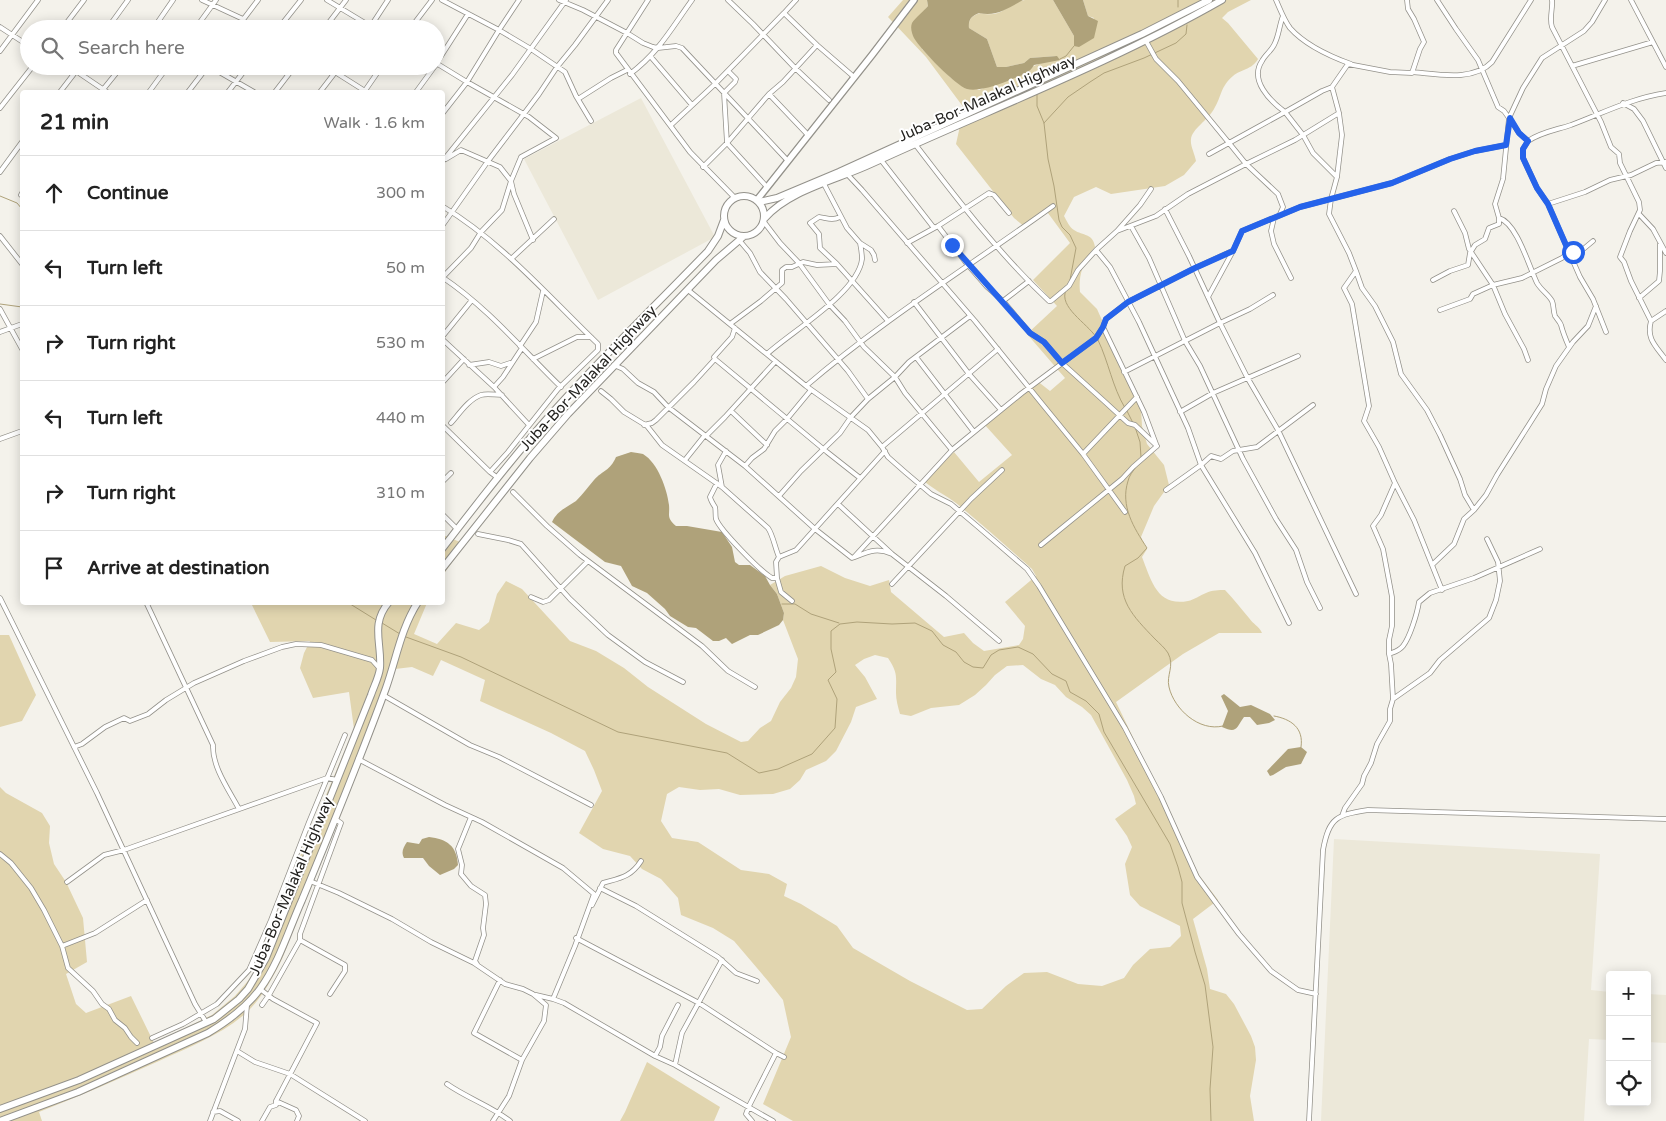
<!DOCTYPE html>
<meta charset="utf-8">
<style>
body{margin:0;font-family:"Varela Round",sans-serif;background:#f2f2f2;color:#222}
.controls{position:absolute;right:15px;bottom:15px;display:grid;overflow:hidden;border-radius:5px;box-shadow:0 2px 12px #0003}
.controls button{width:45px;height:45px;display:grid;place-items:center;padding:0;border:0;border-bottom:1px solid #e0e0e0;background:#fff;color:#222;font:25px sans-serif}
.stop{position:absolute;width:15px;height:15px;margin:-11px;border:4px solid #2563eb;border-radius:50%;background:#fff}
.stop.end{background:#2563eb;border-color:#fff;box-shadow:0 1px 5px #0008}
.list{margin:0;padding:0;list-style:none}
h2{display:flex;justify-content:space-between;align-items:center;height:65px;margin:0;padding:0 20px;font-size:21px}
h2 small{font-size:16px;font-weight:400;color:#767676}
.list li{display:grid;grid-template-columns:32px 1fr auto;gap:15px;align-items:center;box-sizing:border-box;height:75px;padding:0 20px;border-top:1px solid #e0e0e0}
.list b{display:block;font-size:19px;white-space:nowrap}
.list em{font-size:16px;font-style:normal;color:#767676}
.icon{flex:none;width:28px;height:28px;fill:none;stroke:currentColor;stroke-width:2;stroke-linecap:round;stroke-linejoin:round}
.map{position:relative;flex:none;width:1666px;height:1121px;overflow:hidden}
.search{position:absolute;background:#fff;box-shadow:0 2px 12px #0003;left:20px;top:20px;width:425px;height:55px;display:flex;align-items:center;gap:12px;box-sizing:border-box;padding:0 18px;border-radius:28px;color:#767676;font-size:19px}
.panel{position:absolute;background:#fff;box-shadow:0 2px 12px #0003;left:20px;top:90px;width:425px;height:515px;border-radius:5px}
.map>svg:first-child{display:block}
.built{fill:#ece8d9}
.green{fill:#e1d5af;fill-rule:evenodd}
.water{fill:#afa27a}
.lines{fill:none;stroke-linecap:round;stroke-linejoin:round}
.stream{stroke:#afa27a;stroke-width:1}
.street-casing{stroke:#93918a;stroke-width:5.5}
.primary-casing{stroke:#93918a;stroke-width:8}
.highway-casing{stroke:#93918a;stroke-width:8}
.street{stroke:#fff;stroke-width:4}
.primary{stroke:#fff;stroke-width:5.5}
.highway{stroke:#fff;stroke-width:6}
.route{stroke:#2563eb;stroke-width:6}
.labels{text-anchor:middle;stroke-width:4;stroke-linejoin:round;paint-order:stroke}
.street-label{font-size:15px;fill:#242320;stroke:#fff}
</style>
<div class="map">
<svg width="1666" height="1121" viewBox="0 0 1666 1121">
<rect width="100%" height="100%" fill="#f4f2eb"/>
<path class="built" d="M641 98 715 237 598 300 524 159Z
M1334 839 1600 854 1591 990 1610 992V1040L1589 1039 1584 1121H1321Z
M1647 994 1666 995V1043L1647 1042Z"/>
<path class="green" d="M903 0H927L928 6 922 14V49L951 78 979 90 1057 56 1030 58 1024 63 1006 67H997L987 39 969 28C968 19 972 16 980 13 1004 19 1007 2 1025 0 1034 0 1044 0 1053 0L1074 36V46L1094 18 1088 16 1083 0H1251L1228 12 1222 18 1228 23 1258 59C1252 70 1241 69 1233 76 1220 87 1222 96 1214 109 1208 120 1192 129 1191 139 1190 146 1195 154 1196 161L1184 175 1165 186 1111 194 1096 187 1074 197 1064 216C1067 221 1069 227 1074 230 1083 236 1093 233 1095 247 1084 259 1078 275 1080 292L1097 309 1141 408 1142 426 1147 444 1164 465 1169 485 1154 506 1141 537 1147 549 1142 557C1151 580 1157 607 1188 601 1194 600 1200 595 1206 593 1212 590 1219 590 1225 590 1234 599 1241 609 1249 618 1253 624 1259 626 1262 633H1219L1183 654 1116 702 1199 875 1218 900 1193 919 1207 969 1210 989 1226 994 1234 1004 1251 1036 1255 1047 1256 1060 1250 1096 1254 1121H793L763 1104 791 1037 783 1000 768 981 734 941 713 928 681 915 678 898 661 879 642 869 630 856 603 849 579 833 602 791 594 770 585 751 551 733 480 701 485 680 441 660 433 676 412 667 395 669 377 719 282 959C272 979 262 998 246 1013 221 1035 189 1047 159 1061 119 1079 80 1096 39 1112L42 1121H0V787L6 793 42 813 50 826 49 843 54 864 66 882 83 918 87 962 66 974 76 1004 86 1013 131 996 154 1043 212 1015 235 996 253 975 261 959 293 873 354 729 349 692 313 698 300 668 304 653 310 641 270 642 251 603H427L414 634 437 644 456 623 479 630 489 622 497 594 506 581 522 589 570 641 596 651 624 668 648 687 706 724 741 742 748 741 760 728 771 721 780 702 791 688 796 677 798 659 783 620 784 613 777 594 770 585 785 576 821 566 845 578 870 586 889 580 891 592 944 637 964 633 973 643 984 651 1019 645 1023 639 1025 626 1005 602 1036 576 1032 569C1007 547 982 524 956 503 946 495 934 490 924 481L954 452 979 482 1012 455 984 424 1023 389 1036 380 1050 391 1065 378 1027 334 1057 306 1033 280 1070 243 1045 209 1025 227 1014 218 956 144 964 108 926 57 888 17ZM875 655 888 658C898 673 896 676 896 693 896 700 898 707 900 714L911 716 931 708 959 705 975 695 986 685 995 675 1007 666 1023 665 1041 679 1055 685 1066 697 1082 707 1091 715 1127 780 1134 796 1136 804 1115 819 1127 836 1132 847 1125 864 1130 895 1140 906 1180 926 1181 936 1170 947 1150 949 1133 965 1124 978 1102 986 1078 984 1047 972 1024 973 1006 986 982 1009 967 1010 910 981 853 948 837 926 801 904 784 896 787 884 769 874 741 870 698 842 672 838 661 821 667 794 679 787 700 790 719 789 740 795 773 794 790 789 800 780 806 770 826 761 836 751 851 722 856 707 877 699 865 677 855 665 864 659Z
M443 535 465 544 443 575Z
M0 635H9L36 695 22 721 0 727Z
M647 1062 720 1107 714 1121H620L625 1112Z"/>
<path class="water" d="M927 0H1023C1008 8 997 17 979 13 972 16 968 19 969 28L987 39 997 67H1006L1024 63 1030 58 1057 56 1060 60 1034 65C1030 73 1020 76 1012 79 1001 84 979 92 967 89 955 85 921 50 914 38 912 34 910 28 912 23 915 18 924 11 928 6Z
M1053 0H1083L1088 16 1098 21 1094 38 1079 47 1074 46V36Z
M631 452C635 453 640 453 643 454 658 463 667 489 669 505 670 516 666 517 676 526H687L722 532 732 547 735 562 739 565H750L765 576 770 585 777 594 784 613 783 620 779 625 758 635H750L732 644 726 638 719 641H713L696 628 688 627 670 616 665 609 647 593 632 586 621 566 605 562 552 522C557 511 567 507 576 501 583 494 588 487 594 480 603 470 610 471 616 457Z
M1224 694 1240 707 1251 705 1270 714 1275 720 1269 723 1257 725 1250 717H1244C1236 728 1237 734 1222 727L1228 711 1221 696Z
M1301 747 1307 752 1301 764 1286 767 1273 775 1270 776 1267 771 1288 749Z
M429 837C447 839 457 846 458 865L454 869 440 875 429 866 423 858H404C401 852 403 848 407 842L419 844 422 839Z"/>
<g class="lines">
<path class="stream" d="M1178 0V7
M1060 59 1066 56 1074 46
M1029 72V77
M1037 95V106L1044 123 1048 159 1054 186 1059 220 1062 227 1070 235 1076 248 1070 280
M1044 123 1068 97 1090 82 1104 73 1144 58 1176 43 1186 34 1187 25
M0 196 17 203 22 209
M1066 290C1058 307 1087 323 1096 337
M0 304 22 307
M1098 340C1109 363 1112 386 1125 408
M1127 411 1133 423
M1135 427 1140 442 1141 457
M1136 467C1133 471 1129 476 1128 481 1120 506 1134 528 1147 548L1138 558 1125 566C1115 599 1133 616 1155 639 1159 643 1165 648 1168 653 1175 666 1166 675 1169 687 1174 709 1199 732 1223 726
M347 602 376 620
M782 604H795L811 614 839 623
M382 623 400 634
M406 637 461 657 618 732 727 753 759 773 778 769 812 754 835 728 837 699 828 680 836 672 831 649V631L840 624 857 622 892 624 915 623 932 631 943 645 956 652 964 662 973 667 983 668 991 655 999 650 1018 647 1033 654 1052 674 1066 681 1070 692 1086 701 1099 714 1104 732 1170 844 1178 867 1182 882V903L1195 952 1205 985 1213 1047 1210 1089 1211 1121
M1274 716C1291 719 1304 728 1301 747"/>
<defs>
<path id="street" d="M202 0 243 19 251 27 265 26 269 29
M327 0 375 29
M442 0 499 30 519 0
M559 0 583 10 627 33 643 43 653 47 658 48 676 46 682 48 788 161
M648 0 616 50V53L690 152 735 198
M728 0 753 24 795 68 829 100
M1276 0C1280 9 1284 20 1290 28 1305 45 1329 56 1351 64
M1437 0 1456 29 1478 60 1498 107 1504 111 1509 118 1503 179 1495 204 1499 218C1517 223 1529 267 1537 283 1541 290 1549 295 1552 301 1554 305 1553 311 1555 316 1557 319 1560 322 1561 325 1563 333 1566 340 1569 347
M1552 0C1553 9 1549 18 1552 27L1601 122 1611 147 1619 154 1620 163 1639 202 1640 210 1630 231 1620 257 1624 262 1631 281 1651 321
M1605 0 1592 22 1584 31 1542 58 1523 88 1509 118 1519 133 1528 141 1523 149V158L1537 188 1548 204 1580 277 1593 299 1606 332
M1631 0 1666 67
M784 13 796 0
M0 27 29 46
M62 29 84 0
M107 29 128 0
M153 29 173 0
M195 29 216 0
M236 29 258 0
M278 29 301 0
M324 29 346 0
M369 29 388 0
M410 29 432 0
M1146 41 1156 59 1178 81 1229 143 1209 154
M0 51 38 0
M651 57 692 105
M436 63 467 82 529 117 556 138 521 157 511 181 502 210 481 232 471 248 442 278
M436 64 468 14
M66 66 76 71 107 92
M209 66 254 92
M323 66 335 72 365 91
M1572 66 1653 42
M728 71 736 79 735 82 724 93 727 143 767 187
M1412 72C1437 74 1473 82 1492 62L1531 0
M630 74C659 52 671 29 692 0
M1332 87 1322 91 1285 112 1303 135 1313 153 1337 177
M60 92 80 66
M101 92 122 66
M149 92 168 66
M188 92 208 66
M228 92 248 66
M275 92 295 66
M320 92 340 66
M364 92 382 66
M416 92 435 66
M769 94 808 135
M578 99 611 78 627 70
M1623 103 1634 109 1643 121 1666 168
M0 108 33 66
M442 114 467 82 499 30 531 49 565 72 576 96 591 121
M671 125 715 84 784 13 817 45 854 77
M1528 141C1541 132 1556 130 1571 125 1603 113 1632 98 1666 93
M915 144C957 199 999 254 1049 301H1051L1069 286 1078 270 1096 250 1117 231 1156 216 1188 194 1246 164 1229 143 1285 112C1270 101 1249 80 1262 61 1265 55 1271 51 1274 45 1279 36 1279 26 1283 16
M446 159 461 150 500 167 511 181 514 194 533 240
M881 160 934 228
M442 162 512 75 566 0
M703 167 727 143 769 94 783 82 817 45
M0 172 22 142
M848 175 862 190 975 321 1043 405 1083 454 1125 512
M824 184 847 228 860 243 871 250 874 255 875 260
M21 195 22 193
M1548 204 1585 192 1610 180 1631 175 1656 163 1666 162
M442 206C502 242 548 296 598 344V350L558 389 508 452 490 472
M1165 209 1189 256 1220 323 1247 377 1278 430 1356 594
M1454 211 1465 233 1469 249 1493 285 1505 314 1524 349 1528 360
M1280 214 1283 207 1278 194 1246 164 1295 140 1339 113
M1639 214 1653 229 1666 253
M1274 218 1271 231 1274 244 1291 278
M764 222 780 243 799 263 829 304 845 321 864 347 895 377 905 393 952 450
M442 226 488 161 539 94 557 67 575 45 608 0
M938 226 967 264 987 287 1003 301 1030 333 1044 342 1062 363 1104 401 1128 423 1135 425 1157 446
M1131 226 1149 258 1185 341 1200 366 1243 459 1276 519 1296 550 1307 582 1320 608
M1117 231 1140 205 1151 189
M0 236 22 264
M739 240 750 253 760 272 786 299 848 371 868 399
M907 243 938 226 989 193 994 195 1009 213
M1096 250 1110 267 1139 322 1188 428 1201 465 1255 553 1289 623
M511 259 554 219
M837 264 820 248 819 234 810 223 819 217C827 218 832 221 840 217
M1356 271 1362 288 1375 306 1393 342 1401 374 1427 410 1440 435 1460 479 1465 495 1474 510
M442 277C487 307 522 349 561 387
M1433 280 1450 271 1468 265 1470 253 1475 245 1485 239 1489 228 1499 224V218
M688 290 806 386 868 430 882 447 888 457 905 472 931 494 951 504 977 526 1027 569 1039 586 1125 728 1161 797 1197 877 1239 934 1271 971 1298 990 1316 994
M1208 297 1233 251 1242 231 1300 207 1392 183 1450 159 1475 151 1506 145
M1639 298 1659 281 1660 271V244
M1003 301 1029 281
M914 302 969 374 1001 410
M0 309 22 349
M1440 310 1470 299 1473 294 1493 285 1522 278 1562 258 1569 252 1581 251 1593 241
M1666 311 1651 321C1646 339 1656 346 1666 360
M730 324 761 301 782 283V270L786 267H792L803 262 817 265 837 264 888 321
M735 328 732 337 714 357 715 359 827 452 860 478
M0 332 22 324
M442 337 472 300
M442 339 494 387 529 425
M520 346 536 322 543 291
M767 354C792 331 858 293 862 259 862 254 861 248 860 243
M916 357 974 432
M533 359 577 337H591
M469 365 489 362 501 366 510 363
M614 365 623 369 638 383 654 392 668 407 745 466 815 529 852 558C868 552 876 547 892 554
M1124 372 1220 323 1250 309 1273 295
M442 383 464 359
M806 386C884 319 970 266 1053 206
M494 387 503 377 522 348
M601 391 611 399 624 412 647 426 662 445 722 487 768 528C773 535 775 548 779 557
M731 411 767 445
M1180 412 1213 393 1298 356
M451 423C459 414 469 399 481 395 487 393 495 395 502 395
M442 425 490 472 498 478
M644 425 652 423 656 420 694 382 715 359
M706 436 725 417 775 362
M0 439 22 431
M1156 444 1144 412 1103 327 1106 319 1128 302 1195 268 1232 251
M882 447 998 349
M1083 454 1137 397
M685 460 705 435
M745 466 752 458 764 449 775 431 787 419 811 390
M442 482 451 473
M717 483 710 497C711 501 713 504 715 507 716 511 715 515 716 519 720 530 761 572 772 578H777
M1395 483 1414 520 1432 565
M722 487 718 465 726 451
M1166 490 1201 465 1211 456 1221 459 1233 451 1257 447 1313 405
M513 492 547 526 580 555 702 646 728 671 755 687
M779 496 801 471 840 433 851 417 868 399 895 377 909 362 970 316
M838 504 892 554 946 596 999 641
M442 514 457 529
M478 534 508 540 521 544 570 599 608 635 645 662 683 682
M1041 545 1122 479 1133 467 1157 446
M854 557 952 450 1022 393 1096 338 1103 327
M892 584 971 499 1002 470
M1442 590 1432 565 1454 544 1464 519 1474 510 1486 495 1497 475 1542 404 1546 389 1556 366 1573 342 1588 326 1596 306
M531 597 543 602 549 600 588 561
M0 598 97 793 195 1004 206 1022
M792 601 781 592 777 578 776 562 779 557 796 550 885 451
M146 602 213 745C212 767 229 790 239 809
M1389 654C1394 652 1399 651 1403 646 1410 637 1417 614 1419 602L1430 593 1474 578 1540 549
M383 695 470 745 499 757 591 805
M1393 699 1430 673 1440 660 1489 618 1496 600 1500 581 1498 562 1487 539
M74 747 82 744 105 727 124 718 130 721 148 714 166 700 194 683 244 661 282 647 296 644 321 645 372 660 380 669
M358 759 445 805 482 822 563 868 594 894 575 946
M1342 816 1345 808 1362 784 1364 776 1371 763 1377 744 1390 721V709L1393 699 1391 664 1389 654V640L1392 626V597L1383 549 1373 526 1381 515 1395 483 1379 447 1364 421 1369 406 1352 304 1344 288 1356 271 1349 253 1329 214 1331 199 1337 177 1342 135 1339 113 1332 87 1348 64 1390 72 1412 73 1420 49 1424 42 1414 19 1408 9 1407 0
M471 817 458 849 462 865 461 874 471 886 485 895 486 904 483 928 484 935 475 961 477 964
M0 854 11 863 31 888 44 910 62 946 68 968 93 991 102 1004 109 1009 115 1020 125 1028 131 1037 137 1043
M310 881 339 893 392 919 431 942 474 963 505 984 523 989 533 994 546 1005 544 1021 522 1060 509 1096 493 1121
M67 882 104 855 124 850 327 778 337 780
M600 888 636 906 718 957 736 973 757 981
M592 905 603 883C620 878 631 877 641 861
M576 938 699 1003 776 1053 749 1106 746 1114 752 1121
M300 940 345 965V971L330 994
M62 946 95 933 147 900
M500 980 474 1033 522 1060
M260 989 273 999 317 1023 276 1101
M536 995 553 999 575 946
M553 999 564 1003 655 1056 675 1065 773 1121
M262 1005 269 995 300 940V934L341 823 335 819
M152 1038 183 1024 217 1004 249 970 271 920 309 822 345 735
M237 1051 255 1062 290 1074 365 1121
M776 1053 784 1057
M655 1056 660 1047 662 1036 678 1005
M675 1065 682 1033 722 960
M447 1084C467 1098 491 1106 510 1121
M213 1112 220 1111 238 1121
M210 1121 245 1029 247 1005
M262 1121 270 1107 276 1105V1101L296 1110 299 1116 297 1121
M1309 1121 1323 850C1329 817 1337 815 1368 810L1666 819"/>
<path id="primary" d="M757 200 872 55 914 0"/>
<path id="highway" d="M724 216a20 20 0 1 1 40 0a20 20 0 1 1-40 0Z
M759 202 777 198 839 172 1142 34 1209 0
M764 219C789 190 837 180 871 164 988 110 1110 64 1222 0
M442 549C475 506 509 462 545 421 597 362 654 307 708 251L718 236 724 220
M442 569 530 458 568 414 716 260 743 237
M0 1109 79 1080 214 1019 239 999 248 989 266 958 371 695C374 686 379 677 380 668 382 643 370 624 389 602
M0 1121 78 1092 208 1033C228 1021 246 1008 260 989 279 963 289 929 302 900 331 830 360 759 386 688 396 660 401 628 418 602"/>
</defs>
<use href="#street" class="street-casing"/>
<use href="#primary" class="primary-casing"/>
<use href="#highway" class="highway-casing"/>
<use href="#street" class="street"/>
<use href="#primary" class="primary"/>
<use href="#highway" class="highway"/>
</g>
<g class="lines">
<path class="route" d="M952 245 1030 333 1044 342 1062 363 1096 338 1103 327 1106 319 1128 302 1195 268 1233 251 1242 231 1300 207 1392 183 1450 159 1475 151 1506 145 1510 118 1519 133 1528 141 1523 149V158L1537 188 1548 204 1569 252H1573"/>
</g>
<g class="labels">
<g class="street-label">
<text transform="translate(987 98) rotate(-24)" y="5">Juba-Bor-Malakal Highway</text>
<text transform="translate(588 378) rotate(-47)" y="5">Juba-Bor-Malakal Highway</text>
<text transform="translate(291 886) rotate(-67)" y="5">Juba-Bor-Malakal Highway</text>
</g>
</g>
</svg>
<div class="controls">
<button>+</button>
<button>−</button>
<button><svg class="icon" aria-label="locate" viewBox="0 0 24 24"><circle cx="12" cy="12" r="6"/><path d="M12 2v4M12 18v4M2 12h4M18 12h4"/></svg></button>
</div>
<div class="stop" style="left:1573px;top:252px"></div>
<div class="stop end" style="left:952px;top:245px"></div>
<div class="search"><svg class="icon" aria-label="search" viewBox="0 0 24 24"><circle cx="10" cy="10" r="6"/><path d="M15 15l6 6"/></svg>Search here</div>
<section class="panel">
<h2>21 min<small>Walk · 1.6 km</small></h2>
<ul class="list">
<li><svg class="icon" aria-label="ahead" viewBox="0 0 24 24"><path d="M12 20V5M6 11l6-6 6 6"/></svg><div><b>Continue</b></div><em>300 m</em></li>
<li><svg class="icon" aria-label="left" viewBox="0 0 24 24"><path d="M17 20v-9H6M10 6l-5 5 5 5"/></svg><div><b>Turn left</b></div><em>50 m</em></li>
<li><svg class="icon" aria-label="right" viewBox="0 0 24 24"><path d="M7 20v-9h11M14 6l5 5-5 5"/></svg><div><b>Turn right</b></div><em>530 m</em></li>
<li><svg class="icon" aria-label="left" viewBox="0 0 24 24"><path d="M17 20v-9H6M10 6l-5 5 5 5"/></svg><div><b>Turn left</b></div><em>440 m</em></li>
<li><svg class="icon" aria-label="right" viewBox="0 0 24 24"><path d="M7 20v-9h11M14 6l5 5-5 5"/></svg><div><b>Turn right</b></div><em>310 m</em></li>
<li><svg class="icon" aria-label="arrive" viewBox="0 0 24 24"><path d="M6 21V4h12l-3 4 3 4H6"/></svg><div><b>Arrive at destination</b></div></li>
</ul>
</section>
</div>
